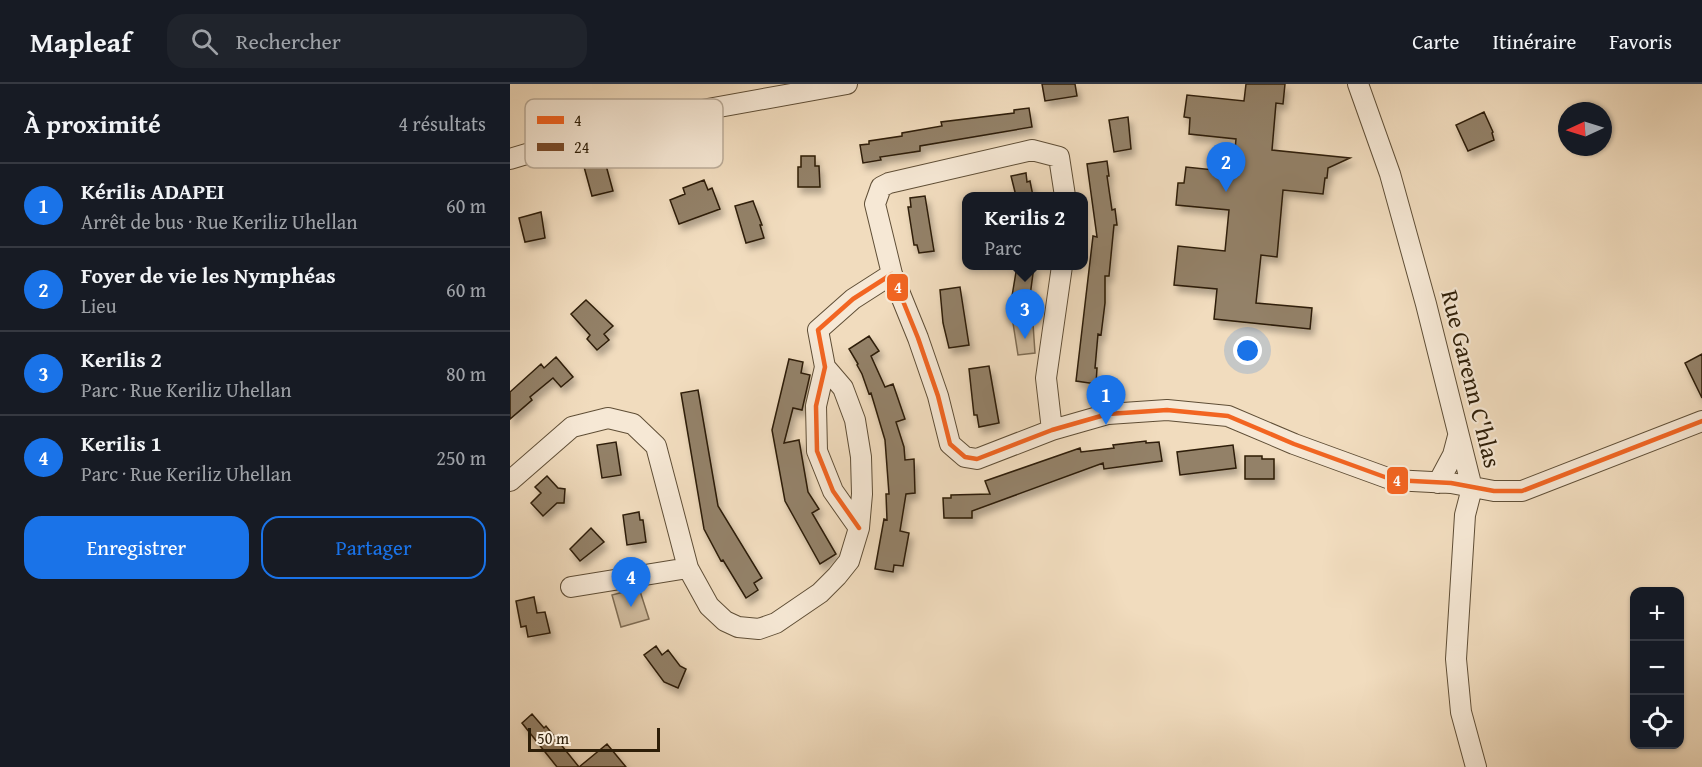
<!DOCTYPE html>
<html lang="fr">
<meta charset="utf-8">
<style>
body{margin:0;font-family:"Gentium Book Plus",serif;background:#20242c;color:#f1f3f6}
.controls{position:absolute;right:18px;bottom:18px;display:grid;overflow:hidden;border-radius:12px;box-shadow:0 2px 4px #0004}
.controls button{width:54px;height:54px;display:grid;place-items:center;padding:0;border:0;border-bottom:2px solid #363941;background:#171b24;color:#f1f3f6;font:30px sans-serif}
.compass{position:absolute;left:1048px;top:18px;width:54px;height:54px;border-radius:50%;background:#171b24;box-shadow:0 2px 4px #0004;rotate:266deg}
.scale{position:absolute;left:18px;bottom:15px;width:132px;box-sizing:border-box;padding-left:6px;border:3px solid #2e1e08;border-top:0;font-size:16px;line-height:21px;white-space:nowrap;color:#2e1e08;-webkit-text-stroke:4px #f6e8d5;paint-order:stroke}
.you{position:absolute;left:738px;top:267px;width:21px;height:21px;margin:-15px;border:4px solid #fff;border-radius:50%;background:#1a73e8;box-shadow:0 0 0 9px #1a73e833}
.badge{display:grid;place-items:center;width:39px;height:39px;border-radius:50%;background:#1a73e8;color:#fff;font-size:20px;font-weight:700}
.pin{position:absolute;translate:-50% -50px;filter:drop-shadow(0 2px 3px #0008)}
.pin::after{content:'';position:absolute;top:32px;width:21px;height:18px;background:inherit;clip-path:polygon(0 0,100% 0,50% 100%)}
.popup{position:absolute;left:452px;top:108px;width:126px;height:78px;box-sizing:border-box;display:grid;place-content:center;border-radius:12px;background:#171b24;filter:drop-shadow(0 2px 4px #0005);font-size:20px;white-space:nowrap;color:#9ea1a6}
.popup b{font-size:22px;color:#f1f3f6}
.popup::after{content:'';position:absolute;left:50%;top:100%;margin-left:-12px;border:12px solid transparent;border-top-color:#171b24}
.list{margin:0;padding:0;list-style:none}
h2{display:flex;justify-content:space-between;align-items:center;height:78px;margin:0;padding:0 24px;font-size:26px}
h2 small{font-size:20px;font-weight:400;color:#9ea1a6}
.list li{display:grid;grid-template-columns:39px 1fr auto;gap:18px;align-items:center;box-sizing:border-box;height:84px;padding:0 24px;border-top:2px solid #363941}
.list b{display:block;font-size:22px;white-space:nowrap}
.list p{margin:0;font-size:20px;white-space:nowrap;color:#9ea1a6}
.list em{font-size:20px;font-style:normal;color:#9ea1a6}
.actions{display:flex;gap:12px;padding:18px 24px}
.actions a{flex:1;padding:14px 0;border:2px solid #1a73e8;border-radius:18px;text-align:center;font-size:21px;color:#1a73e8}
.actions .main{background:#1a73e8;color:#fff}
.icon{flex:none;width:33px;height:33px;fill:none;stroke:currentColor;stroke-width:2;stroke-linecap:round;stroke-linejoin:round}
.map{position:relative;flex:none;width:1192px;height:683px;overflow:hidden}
header{display:flex;align-items:center;gap:36px;box-sizing:border-box;height:84px;padding:0 30px;background:#171b24;border-bottom:2px solid #363941}
header strong{font-size:28px}
nav{display:flex;gap:33px;margin-inline-start:auto;font-size:21px}
.search{width:420px;height:54px;background:#20242c;display:flex;align-items:center;gap:15px;box-sizing:border-box;padding:0 21px;border-radius:18px;color:#9ea1a6;font-size:22px}
main{display:flex}
aside{flex:1;background:#171b24}
.map>svg:first-child{display:block}
.green{fill:#d0bc9f;stroke:#7f6d54;stroke-width:1.5}
.building{fill:#938167;stroke:#2e1e08;stroke-width:1.5;filter:url(#shadow)}
.lines{fill:none;stroke-linecap:round;stroke-linejoin:round}
.minor-casing{stroke:#5f4e36;stroke-width:22}
.minor{stroke:#f6e8d5;stroke-width:20}
.bus-1-casing{stroke:#f6e8d5;stroke-width:9}
.bus-1{stroke:#f26522;stroke-width:4.5}
.labels{text-anchor:middle;stroke-width:4.5;stroke-linejoin:round;paint-order:stroke}
.street-label{font-size:24px;fill:#2e1e08;stroke:#f6e8d5}
.key{fill:#f6e8d5;stroke:#baab98;stroke-width:1.5}
.key-label{font-size:16px;fill:#2e1e08}
.line-badge{stroke:#f6e8d5;stroke-width:2}
.badge-label{font-size:16px;text-anchor:middle;font-weight:bold;fill:#fff}
</style>
<header>
<strong>Mapleaf</strong>
<div class="search"><svg class="icon" aria-label="search" viewBox="0 0 24 24"><circle cx="10" cy="10" r="6"/><path d="M15 15l6 6"/></svg>Rechercher</div>
<nav><a>Carte</a><a>Itinéraire</a><a>Favoris</a></nav>
</header>
<main>
<aside>
<h2>À proximité<small>4 résultats</small></h2>
<ul class="list">
<li><span class="badge">1</span><div><b>Kérilis ADAPEI</b><p>Arrêt de bus · Rue Keriliz Uhellan</p></div><em>60 m</em></li>
<li><span class="badge">2</span><div><b>Foyer de vie les Nymphéas</b><p>Lieu</p></div><em>60 m</em></li>
<li><span class="badge">3</span><div><b>Kerilis 2</b><p>Parc · Rue Keriliz Uhellan</p></div><em>80 m</em></li>
<li><span class="badge">4</span><div><b>Kerilis 1</b><p>Parc · Rue Keriliz Uhellan</p></div><em>250 m</em></li>
</ul>
<div class="actions"><a class="main">Enregistrer</a><a>Partager</a></div>
</aside>
<div class="map">
<svg width="1192" height="683" viewBox="0 0 1192 683">
<defs>
<filter id="shadow"><feDropShadow dx="3.5" dy="6" stdDeviation="3" flood-color="#0004"/></filter>
</defs>
<rect width="100%" height="100%" fill="#f1dcbe"/>
<filter id="stains"><feTurbulence type="fractalNoise" baseFrequency=".00333" numOctaves="4"/><feColorMatrix values="0 0 0 0 .2 0 0 0 0 .09 0 0 0 0 .02 0 0 0 .5 -.17"/></filter>
<radialGradient id="worn" r=".72"><stop offset=".6" stop-color="#630" stop-opacity="0"/><stop offset="1" stop-color="#630" stop-opacity=".3"/></radialGradient>
<path class="green" d="M503 239 523 240 525 269 508 271Z
M129 504 139 535 111 543 102 511Z"/>
<path class="building" d="M532 0H565L567 12 535 17Z
M736 0H775L773 20 766 19 762 66 840 74 818 84 817 94H815L813 110 773 106 767 173 751 171 746 219 802 224 800 245 704 235 707 205 664 201 668 162 715 167 719 126 666 121 668 99H674L676 83 723 88 726 55 679 50 680 34 674 33 677 11 734 17Z
M519 24 522 43 410 62V67L370 73 371 76 353 79 350 61 359 60V57L392 52V49L432 42 431 38 504 29V26Z
M974 28 983 48 982 49 984 56 958 67 946 41Z
M618 33 621 65 604 68 599 36Z
M91 63 103 107 82 112 70 68Z
M291 72H305V82H309L310 103H288V83H291Z
M597 77 599 92H597L602 126 605 125 607 141H604L599 192H595V219L591 251 588 250 585 284H587L586 300 566 297 583 152 587 153 577 80Z
M516 89 517 98 520 97 523 112H506L501 92Z
M194 96 198 106 202 104 210 125 169 140 160 116 175 110 173 104Z
M415 112 424 167 409 169 407 161H404L398 123H401L400 114Z
M243 117 252 141H250L254 154 236 159 225 122Z
M31 128 35 154 15 158 9 134Z
M507 182H524L520 212H517V220L501 218Z
M450 203 459 261 439 264 433 239 430 206Z
M76 216 103 242 94 250 99 256 87 266 77 255 80 251 61 230Z
M359 252 369 267 361 272 375 303 383 300 395 335 386 338 394 363 395 376 404 375 405 409 396 410 390 447 399 449 393 482 384 481 383 488 365 485 374 435 377 436 376 410H379L375 356 361 309 359 310 352 290 347 281 348 280 339 265Z
M1192 270V314L1175 279Z
M46 273 63 293 51 303 43 294 20 313 22 316 0 335V308L31 280 34 284Z
M279 275 293 278 291 289 300 291 292 326 283 324 274 359 289 356 298 408 309 425 302 429 326 470 310 480 275 417 262 346Z
M479 282 489 339 469 343 467 331H464L459 285Z
M188 306 208 422 252 494 244 499 248 506 236 514 213 476 211 477 194 445 171 309Z
M636 357V359L649 358 652 377 594 385 593 379 462 427V434H434L433 414H441V411L480 410 475 397 570 364 571 368 604 364 603 361Z
M106 358 111 391 92 394 87 361Z
M723 361 726 384 670 391 667 368Z
M735 372H752V375H764V395H735Z
M37 392 48 404 55 405 54 419H47L33 432 21 419 31 409 25 403Z
M129 428 130 436H133L136 458 117 461 113 431Z
M81 444 94 458 70 477 60 465Z
M24 513 27 529 35 528 40 549 18 553 16 542 11 543 6 517Z
M146 562 152 571 158 566 170 582 176 585 168 604 154 598 134 571Z
M22 630 34 644 36 642 69 683 97 660 116 683H47L12 639Z"/>
<g class="lines">
<defs>
<path id="minor" d="M848 0 880 90 916 220 962 404 955 431 946 575 951 628 966 683
M0 75 120 39 337 0
M382 190 365 120 371 103 379 99 522 66 549 73 555 112
M542 346 536 294 552 182
M0 397 62 343 98 334 123 340 146 362 178 484 199 522 215 537 228 543 249 545 266 539 310 509 327 492 339 477 349 444 352 410 351 373 345 336 333 304 315 283
M928 399 943 371 948 352
M349 444 323 407 307 367 306 322 315 283 308 246 343 215 382 190 408 254 428 312 440 360 455 373 467 375 542 346 598 330 657 326 718 332 784 360 883 396 941 399 984 407H1012L1192 337
M61 503 178 484"/>
</defs>
<use href="#minor" class="minor-casing"/>
<use href="#minor" class="minor"/>
<defs>
<path id="bus-1" d="M349 444 323 407 307 367 306 322 315 283 308 246 343 215 382 190 408 254 428 312 440 360 455 373 467 375 542 346 598 330 657 326 718 332 784 360 883 396 941 399 984 407H1012L1192 337"/>
</defs>
<use href="#bus-1" class="bus-1-casing"/>
<use href="#bus-1" class="bus-1"/>
</g>
<g class="labels">
<g class="street-label">
<text transform="translate(961 295) rotate(76)" y="8">Rue Garenn C'hlas</text>
</g>
</g>
<rect x="15" y="15" width="198" height="69" rx="9" class="key"/>
<rect x="27" y="32" width="27" height="8" fill="#f26522"/>
<rect x="27" y="59" width="27" height="8" fill="#7a4b2a"/>
<g class="key-label">
<text x="64" y="42">4</text>
<text x="64" y="69">24</text>
</g>
<g class="line-badge">
<rect x="376" y="189" width="23" height="29" rx="6" fill="#f26522"/>
<rect x="876" y="382" width="23" height="29" rx="6" fill="#f26522"/>
</g>
<g class="badge-label">
<text x="388" y="209">4</text>
<text x="887" y="402">4</text>
</g>
<rect width="100%" height="100%" filter="url(#stains)"/>
<rect width="100%" height="100%" fill="url(#worn)"/>
</svg>
<div class="controls">
<button>+</button>
<button>−</button>
<button><svg class="icon" aria-label="locate" viewBox="0 0 24 24"><circle cx="12" cy="12" r="6"/><path d="M12 2v4M12 18v4M2 12h4M18 12h4"/></svg></button>
</div>
<svg class="compass" viewBox="-18 -18 36 36"><path d="M0-13l5 13h-10z" fill="#e53935"/><path d="M0 13l5-13h-10z" fill="#9ea1a6"/></svg>
<div class="scale">50 m</div>
<div class="you"></div>
<div class="pin badge" style="left:596px;top:341px">1</div>
<div class="pin badge" style="left:716px;top:108px">2</div>
<div class="pin badge" style="left:515px;top:255px">3</div>
<div class="popup"><b>Kerilis 2</b>Parc</div>
<div class="pin badge" style="left:121px;top:523px">4</div>
</div>
</main>
